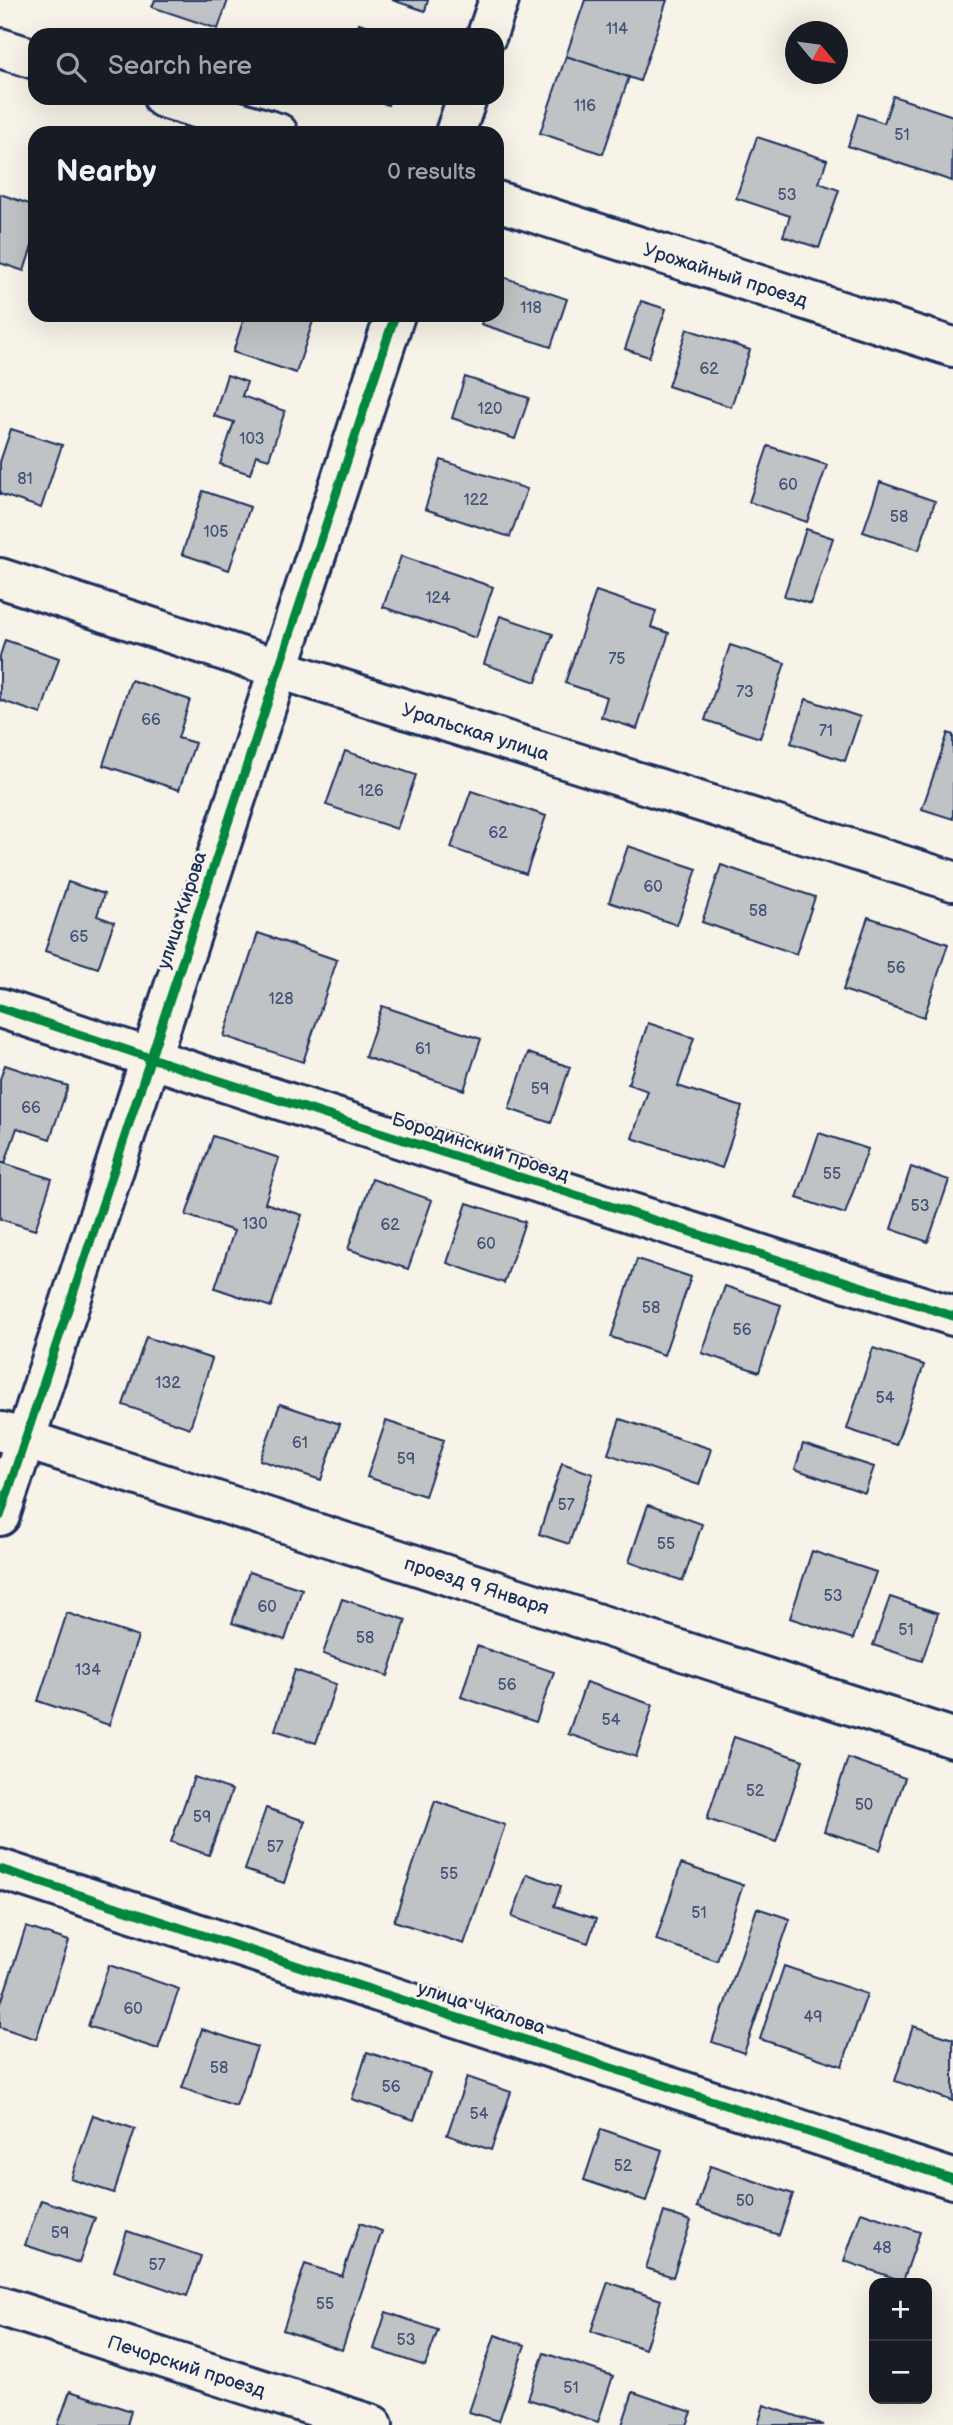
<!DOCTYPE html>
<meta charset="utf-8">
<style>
body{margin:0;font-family:"Balsamiq Sans",sans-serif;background:#242831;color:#f1f3f6}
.controls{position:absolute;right:21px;bottom:21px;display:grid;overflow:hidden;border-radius:14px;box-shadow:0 7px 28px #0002}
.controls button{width:63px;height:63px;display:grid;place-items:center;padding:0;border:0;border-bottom:2px solid #363941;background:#171b24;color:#f1f3f6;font:35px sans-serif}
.compass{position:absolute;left:785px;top:21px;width:63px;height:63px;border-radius:50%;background:#171b24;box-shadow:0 7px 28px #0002;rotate:119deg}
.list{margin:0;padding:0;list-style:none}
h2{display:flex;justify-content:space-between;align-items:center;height:91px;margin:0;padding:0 28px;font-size:30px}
h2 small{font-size:23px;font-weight:400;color:#9ea1a6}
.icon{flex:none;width:38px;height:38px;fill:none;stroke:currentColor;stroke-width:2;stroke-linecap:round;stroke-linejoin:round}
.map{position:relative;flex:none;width:953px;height:2425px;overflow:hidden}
.search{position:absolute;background:#171b24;box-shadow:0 7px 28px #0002;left:28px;top:28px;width:476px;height:77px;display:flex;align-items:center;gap:18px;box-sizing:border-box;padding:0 24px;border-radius:21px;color:#9ea1a6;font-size:26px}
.panel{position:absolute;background:#171b24;box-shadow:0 7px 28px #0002;left:28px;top:126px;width:476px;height:196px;border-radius:21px}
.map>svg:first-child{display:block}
.building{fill:#c0c3c5;stroke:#1b2f5e;stroke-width:2}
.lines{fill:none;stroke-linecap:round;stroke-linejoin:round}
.minor-casing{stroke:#1b2f5e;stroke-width:44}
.minor{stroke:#f7f3e8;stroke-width:38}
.cycleway-casing{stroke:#f7f3e8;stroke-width:13}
.cycleway{stroke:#00873e;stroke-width:9}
.labels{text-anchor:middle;stroke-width:5;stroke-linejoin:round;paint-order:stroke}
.number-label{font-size:16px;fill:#445478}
.street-label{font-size:19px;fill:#1b2f5e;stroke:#f7f3e8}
</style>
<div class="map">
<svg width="953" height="2425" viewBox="0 0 953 2425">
<rect width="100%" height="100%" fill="#f7f3e8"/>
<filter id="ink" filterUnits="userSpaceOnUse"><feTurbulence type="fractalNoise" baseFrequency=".0143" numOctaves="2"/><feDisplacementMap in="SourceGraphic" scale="14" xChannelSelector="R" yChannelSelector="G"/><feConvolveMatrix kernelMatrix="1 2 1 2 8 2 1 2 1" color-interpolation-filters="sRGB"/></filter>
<g filter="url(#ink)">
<path class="building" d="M155 0H228L218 29 152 7Z
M392 0H428L425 11Z
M585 0H667L640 81 566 56Z
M359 23 396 35H355Z
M566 56 629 77 603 154 540 133Z
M893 96 953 116 952 181 848 146 858 114 884 123Z
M368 98H390L388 105Z
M757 137 827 160 819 183 839 190 819 248 783 236 790 216 736 198Z
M0 194 35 206V237L24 271 0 263Z
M497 275 567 299 551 347 481 324 484 315H497Z
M641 301 666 309 649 357 625 349Z
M245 315H315L296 373 233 352Z
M687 329 750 350 731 407 668 386Z
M227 375 247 382 242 396 285 411 269 459 256 455 250 474 220 464 234 422 214 416Z
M465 377 529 398 515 439 452 418Z
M11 429 62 445 41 508 0 494V462Z
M768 446 827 465 807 522 749 502Z
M441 460 527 489 510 537 425 509Z
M880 482 935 501 919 550 863 532Z
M203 491 250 507 229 570 182 554Z
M806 529 833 538 811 604 784 596Z
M401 556 493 587 476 638 383 607Z
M596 591 656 611 651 627 669 633 637 729 601 717 607 697 565 683Z
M500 616 553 634 536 682 484 664Z
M5 640 59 658 41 714 0 700V656Z
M730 645 785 663 760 738 705 720Z
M131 680 190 700 178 738 195 743 179 790 103 765Z
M806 699 860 717 845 761 791 743Z
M948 733 953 735V819L922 809Z
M345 751 416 775 397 829 326 805Z
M471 791 546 816 526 874 451 848Z
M628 846 697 869 677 925 609 902Z
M721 865 815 897 796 954 702 922Z
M68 882 104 894 97 916 114 922 98 968 45 951Z
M868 917 948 944 924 1017 843 990Z
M258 933 337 960 303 1062 224 1036Z
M382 1006 481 1039 464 1090 365 1057Z
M648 1023 694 1038 678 1086 742 1107 722 1168 632 1138 648 1091 628 1084Z
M528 1053 570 1067 551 1123 509 1109Z
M5 1065 68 1086 50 1139 17 1128 5 1163 0 1162V1079Z
M819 1133 868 1149 845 1214 797 1198Z
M213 1136 279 1158 265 1203 302 1215 271 1307 215 1288 234 1231 186 1215Z
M0 1162 52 1179 35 1230 0 1219Z
M911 1167 949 1180 928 1242 891 1229Z
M372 1179 432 1200 408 1269 348 1249Z
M467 1203 525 1222 504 1283 447 1263Z
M637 1259 691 1277 664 1355 611 1337Z
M725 1286 781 1305 759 1372 702 1353Z
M146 1337 212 1359 190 1428 123 1405Z
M873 1348 924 1365 896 1445 847 1429Z
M280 1404 340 1424 321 1480 260 1460Z
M620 1419 711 1449 699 1485 608 1454Z
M386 1421 444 1440 425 1496 367 1477Z
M803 1444 874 1467 865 1493 795 1469Z
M562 1463 593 1474 569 1544 539 1534Z
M648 1505 702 1524 683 1581 629 1562Z
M812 1551 876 1572 853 1639 790 1618Z
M249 1572 302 1589 285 1640 232 1623Z
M890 1597 938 1613 922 1661 873 1645Z
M342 1599 406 1620 388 1676 323 1654Z
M67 1613 138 1637 109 1725 38 1701Z
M477 1646 554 1672 536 1722 461 1697Z
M295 1670 336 1684 316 1743 275 1730Z
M586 1682 653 1705 636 1757 568 1734Z
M734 1737 803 1760 776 1842 707 1819Z
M848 1758 905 1778 880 1850 824 1831Z
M194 1777 232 1790 209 1855 171 1842Z
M435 1801 505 1825 464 1944 394 1921Z
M266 1808 305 1821 284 1883 245 1870Z
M681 1864 743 1885 717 1961 656 1940Z
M527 1874 561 1886 554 1906 596 1919 588 1943 512 1917Z
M757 1908 790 1919 744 2053 712 2042Z
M26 1927 69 1941 36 2039 0 2027V2006Z
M109 1965 179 1989 158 2049 88 2026Z
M784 1966 867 1994 842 2066 760 2039Z
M913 2026 953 2039V2101L895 2081Z
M202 2029 257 2047 236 2106 182 2088Z
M367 2052 430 2073 414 2120 352 2099Z
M467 2077 511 2092 491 2150 447 2135Z
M93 2115 135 2129 114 2193 71 2179Z
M601 2129 662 2150 646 2201 584 2180Z
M710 2166 793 2194 779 2235 697 2207Z
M41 2200 95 2218 79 2263 25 2245Z
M664 2212 691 2221 673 2277 646 2268Z
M861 2212 920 2232 903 2281 844 2261Z
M360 2223 382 2231 342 2350 283 2330 305 2264 342 2276Z
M127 2231 201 2256 187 2296 114 2271Z
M608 2282 661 2300 645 2349 591 2331Z
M386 2312 438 2330 425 2366 374 2349Z
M495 2335 525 2345 499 2421 469 2412Z
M544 2353 613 2376 598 2422 528 2399Z
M70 2391 131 2411 127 2425H58Z
M633 2392 692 2412 687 2425H622Z
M764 2405 823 2425H758Z"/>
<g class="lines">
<defs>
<g id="minor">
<path d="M487 35 499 0"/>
<path d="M0 48 35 59"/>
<path d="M163 98 278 133"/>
<path d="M455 133 467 98"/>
<path id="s1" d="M497 201 953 347"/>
<path id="s2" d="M0 578 332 686 953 881"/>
<path d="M0 1008 205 1076 953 1316"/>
<path id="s3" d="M2 1432 953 1738"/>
<path d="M0 1516 395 315"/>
<path d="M0 1869 953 2179"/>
<path id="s4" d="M0 2306 373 2425"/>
</g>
</defs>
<use href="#minor" class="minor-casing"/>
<use href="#minor" class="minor"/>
<defs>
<path id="cycleway" d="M0 1008 205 1076 953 1316
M0 1516 395 315
M0 1869 953 2179"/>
</defs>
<use href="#cycleway" class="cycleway-casing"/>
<use href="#cycleway" class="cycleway"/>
</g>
</g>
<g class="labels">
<g class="number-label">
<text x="617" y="34">114</text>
<text x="585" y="111">116</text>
<text x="902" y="140">51</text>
<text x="787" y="200">53</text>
<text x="531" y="313">118</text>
<text x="709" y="374">62</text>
<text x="490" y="414">120</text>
<text x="252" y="444">103</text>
<text x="25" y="484">81</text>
<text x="788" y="490">60</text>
<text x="476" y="505">122</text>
<text x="899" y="522">58</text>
<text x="216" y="537">105</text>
<text x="438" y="603">124</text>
<text x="617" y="664">75</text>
<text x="745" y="697">73</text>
<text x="151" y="725">66</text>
<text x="826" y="736">71</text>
<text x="371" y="796">126</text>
<text x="498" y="838">62</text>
<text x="653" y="892">60</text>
<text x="758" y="916">58</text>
<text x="79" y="942">65</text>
<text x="896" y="973">56</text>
<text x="281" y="1004">128</text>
<text x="423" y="1054">61</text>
<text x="540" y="1094">59</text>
<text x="31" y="1113">66</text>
<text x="832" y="1179">55</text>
<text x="920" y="1211">53</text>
<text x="255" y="1229">130</text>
<text x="390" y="1230">62</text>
<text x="486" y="1249">60</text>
<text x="651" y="1313">58</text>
<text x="742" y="1335">56</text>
<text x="168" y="1388">132</text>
<text x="885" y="1403">54</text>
<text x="300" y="1448">61</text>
<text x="406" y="1464">59</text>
<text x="566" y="1510">57</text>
<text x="666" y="1549">55</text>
<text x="833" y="1601">53</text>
<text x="267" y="1612">60</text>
<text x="906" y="1635">51</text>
<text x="365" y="1643">58</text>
<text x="88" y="1675">134</text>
<text x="507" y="1690">56</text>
<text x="611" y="1725">54</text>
<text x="755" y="1796">52</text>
<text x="864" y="1810">50</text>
<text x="202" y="1822">59</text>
<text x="275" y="1852">57</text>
<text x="449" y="1879">55</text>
<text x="699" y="1918">51</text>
<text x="133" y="2014">60</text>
<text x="813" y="2022">49</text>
<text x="219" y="2073">58</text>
<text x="391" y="2092">56</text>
<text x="479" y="2119">54</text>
<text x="623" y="2171">52</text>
<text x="745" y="2206">50</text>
<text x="60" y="2238">59</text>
<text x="882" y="2253">48</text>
<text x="157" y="2270">57</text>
<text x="325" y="2309">55</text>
<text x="406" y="2345">53</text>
<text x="571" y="2393">51</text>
</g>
<g class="street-label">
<text dy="7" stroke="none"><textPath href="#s1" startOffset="240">Урожайный проезд</textPath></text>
<text dy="7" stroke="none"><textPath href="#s2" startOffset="500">Уральская улица</textPath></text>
<text transform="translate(181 910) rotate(-72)" y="7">улица Кирова</text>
<text transform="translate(481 1146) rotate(18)" y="7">Бородинский проезд</text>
<text dy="7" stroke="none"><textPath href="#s3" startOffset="499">проезд 9 Января</textPath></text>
<text transform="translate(482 2007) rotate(18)" y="7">улица Чкалова</text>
<text dy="7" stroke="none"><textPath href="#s4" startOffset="196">Печорский проезд</textPath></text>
</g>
</g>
</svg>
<div class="controls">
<button>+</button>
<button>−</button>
</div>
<svg class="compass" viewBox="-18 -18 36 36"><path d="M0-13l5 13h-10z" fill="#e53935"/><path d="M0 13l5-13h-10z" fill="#9ea1a6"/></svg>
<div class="search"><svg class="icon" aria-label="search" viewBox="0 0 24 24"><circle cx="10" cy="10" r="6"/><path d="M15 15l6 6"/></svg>Search here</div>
<section class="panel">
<h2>Nearby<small>0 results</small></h2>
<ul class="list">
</ul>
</section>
</div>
